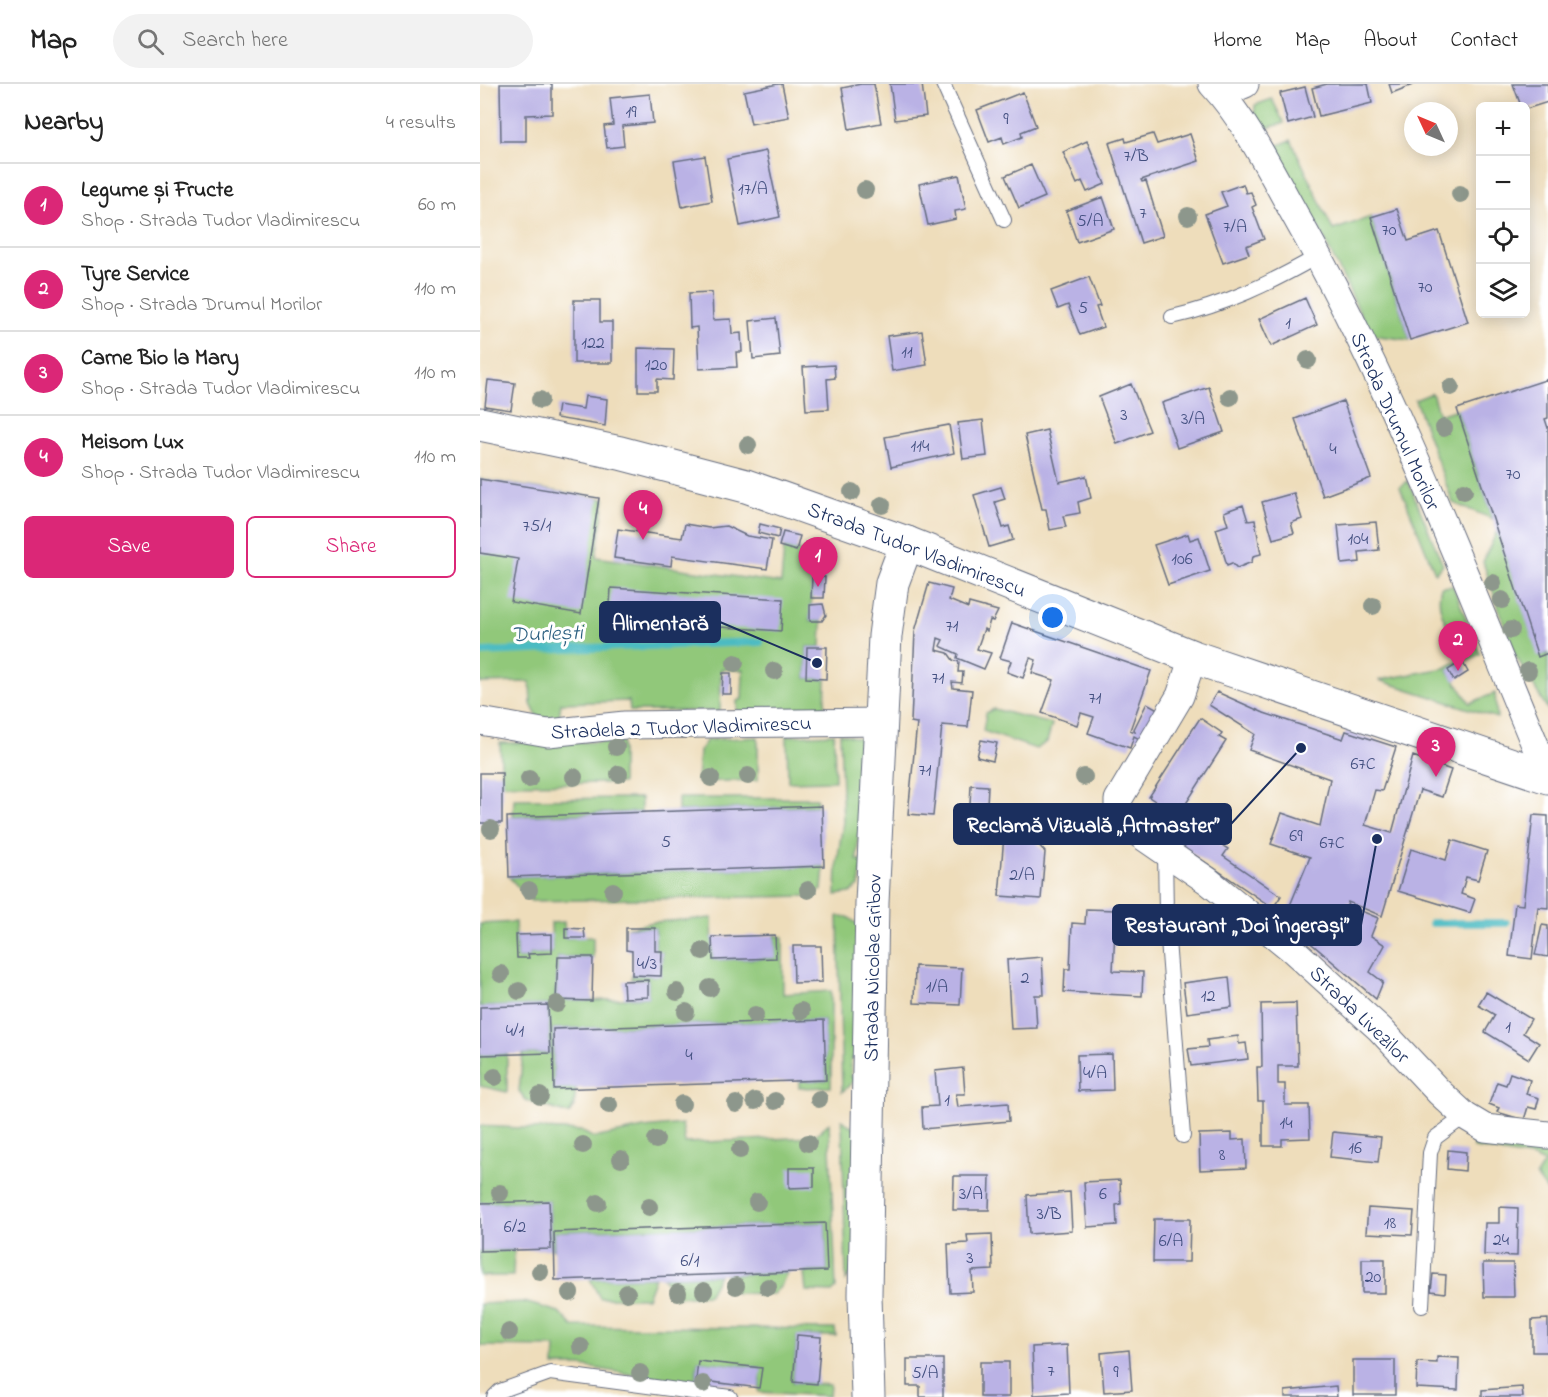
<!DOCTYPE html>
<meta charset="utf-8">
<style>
body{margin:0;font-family:"Indie Flower",sans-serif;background:#f2f2f2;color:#222}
.controls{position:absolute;right:18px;top:18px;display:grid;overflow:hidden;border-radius:9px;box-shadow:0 3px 15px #0003}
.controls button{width:54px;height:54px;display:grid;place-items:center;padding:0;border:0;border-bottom:2px solid #e0e0e0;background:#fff;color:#222;font:30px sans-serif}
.compass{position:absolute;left:924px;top:18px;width:54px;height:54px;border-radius:50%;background:#fff;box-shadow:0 3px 15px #0003;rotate:314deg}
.you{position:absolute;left:573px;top:534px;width:21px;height:21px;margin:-15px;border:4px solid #fff;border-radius:50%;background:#1a73e8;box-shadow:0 0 0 9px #1a73e833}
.badge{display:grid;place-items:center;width:39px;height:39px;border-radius:50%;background:#db2777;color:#fff;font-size:20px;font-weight:700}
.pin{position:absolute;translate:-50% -50px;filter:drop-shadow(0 2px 3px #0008)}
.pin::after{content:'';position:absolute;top:32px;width:21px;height:18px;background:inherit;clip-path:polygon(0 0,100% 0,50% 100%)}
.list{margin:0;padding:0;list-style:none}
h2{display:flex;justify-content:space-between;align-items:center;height:78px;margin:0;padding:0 24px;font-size:26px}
h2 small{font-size:20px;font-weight:400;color:#767676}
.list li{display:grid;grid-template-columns:39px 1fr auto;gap:18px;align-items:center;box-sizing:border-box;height:84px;padding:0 24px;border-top:2px solid #e0e0e0}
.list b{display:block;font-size:22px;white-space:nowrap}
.list p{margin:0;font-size:20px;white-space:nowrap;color:#767676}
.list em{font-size:20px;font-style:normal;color:#767676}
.actions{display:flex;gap:12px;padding:18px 24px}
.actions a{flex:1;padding:14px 0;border:2px solid #db2777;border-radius:9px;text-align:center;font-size:21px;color:#db2777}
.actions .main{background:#db2777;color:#fff}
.icon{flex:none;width:33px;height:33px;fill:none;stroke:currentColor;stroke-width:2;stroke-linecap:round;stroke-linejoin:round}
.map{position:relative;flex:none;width:1068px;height:1313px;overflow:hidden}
header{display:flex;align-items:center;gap:36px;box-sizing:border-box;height:84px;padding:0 30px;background:#fff;border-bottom:2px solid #e0e0e0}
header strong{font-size:28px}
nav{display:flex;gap:33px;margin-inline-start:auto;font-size:21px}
.search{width:420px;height:54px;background:#f2f2f2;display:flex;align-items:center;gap:15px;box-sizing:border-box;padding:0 21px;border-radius:33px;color:#767676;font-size:22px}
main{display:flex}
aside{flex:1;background:#fff}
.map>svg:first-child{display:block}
.green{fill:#91c87a;stroke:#567c6c;stroke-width:1.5}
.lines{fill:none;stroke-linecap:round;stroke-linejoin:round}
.stream{stroke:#4cbbc2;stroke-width:8}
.building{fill:#bab2e5}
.service-casing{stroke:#656c7f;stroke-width:16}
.minor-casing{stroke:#656c7f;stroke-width:29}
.tertiary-casing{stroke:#656c7f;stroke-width:35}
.primary-casing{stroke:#656c7f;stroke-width:35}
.service{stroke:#fff;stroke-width:14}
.minor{stroke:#fff;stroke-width:27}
.tertiary{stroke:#fff;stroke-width:33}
.primary{stroke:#fff;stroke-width:33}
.tree{fill:#8d978c}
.labels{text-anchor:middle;stroke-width:6;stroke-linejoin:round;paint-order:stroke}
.number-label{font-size:18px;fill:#435080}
.street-label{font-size:21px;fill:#1b2f5e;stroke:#fff}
.water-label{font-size:22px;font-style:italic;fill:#2c6081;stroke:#fff}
.leader{fill:none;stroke:#1b2f5e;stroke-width:2}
.callout-dot{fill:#1b2f5e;stroke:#fff;stroke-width:2}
.callout{fill:#1b2f5e;stroke:#1b2f5e;stroke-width:2}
.callout-label{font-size:22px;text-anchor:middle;font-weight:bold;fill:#fff}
</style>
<header>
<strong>Map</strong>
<div class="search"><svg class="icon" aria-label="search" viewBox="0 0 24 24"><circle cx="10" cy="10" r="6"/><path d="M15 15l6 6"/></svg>Search here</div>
<nav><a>Home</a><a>Map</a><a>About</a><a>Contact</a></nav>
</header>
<main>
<aside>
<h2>Nearby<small>4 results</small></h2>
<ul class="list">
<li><span class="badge">1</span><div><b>Legume și Fructe</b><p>Shop · Strada Tudor Vladimirescu</p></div><em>60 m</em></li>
<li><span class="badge">2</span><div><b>Tyre Service</b><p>Shop · Strada Drumul Morilor</p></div><em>110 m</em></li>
<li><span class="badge">3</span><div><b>Carne Bio la Mary</b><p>Shop · Strada Tudor Vladimirescu</p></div><em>110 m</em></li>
<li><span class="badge">4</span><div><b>Meisom Lux</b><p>Shop · Strada Tudor Vladimirescu</p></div><em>110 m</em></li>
</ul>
<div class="actions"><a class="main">Save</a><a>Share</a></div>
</aside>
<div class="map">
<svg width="1068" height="1313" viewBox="0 0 1068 1313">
<rect width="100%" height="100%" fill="#fff"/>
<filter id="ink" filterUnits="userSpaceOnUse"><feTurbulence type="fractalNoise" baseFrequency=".0167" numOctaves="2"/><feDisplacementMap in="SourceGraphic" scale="12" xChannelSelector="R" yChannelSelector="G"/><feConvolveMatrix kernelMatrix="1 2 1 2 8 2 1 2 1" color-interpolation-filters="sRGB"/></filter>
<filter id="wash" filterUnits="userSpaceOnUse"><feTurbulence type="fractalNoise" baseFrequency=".008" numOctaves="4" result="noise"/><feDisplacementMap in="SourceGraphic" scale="24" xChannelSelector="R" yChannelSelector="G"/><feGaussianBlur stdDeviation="1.35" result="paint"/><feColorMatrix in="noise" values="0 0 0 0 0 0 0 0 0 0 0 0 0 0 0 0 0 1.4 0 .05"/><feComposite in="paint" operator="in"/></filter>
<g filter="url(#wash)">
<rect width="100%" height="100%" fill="#edb"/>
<path class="green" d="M792 15 804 39 778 47 774 35 775 21Z
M811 56 853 146 891 133 930 256 891 251 836 138 789 65Z
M952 309 959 331 977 325 1013 435 973 419 935 316Z
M0 395 125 415 116 473 301 499 304 464 335 469 330 537H342L341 563H327L326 594 346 595 345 623 257 630V617L262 615 263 586 241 585 240 627H150L149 617 81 619 79 635 60 638 51 620 50 598 0 599Z
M928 397 963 481 955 489 920 403Z
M1017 447 1059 573 1068 569V626L1035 571 1003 478Z
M973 502 1000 570 968 586 990 619 1015 609 1017 634 899 596 965 584 981 575V558C966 544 955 524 961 503Z
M514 625 572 640 567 658 556 665 503 647 506 629Z
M360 649 382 655 384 749 378 750 377 776H383L379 802 370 809 356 811 357 779 363 738Z
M354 650 355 697 308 698 307 652Z
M278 653V696L217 698 219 667 227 656Z
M142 658V699L22 700 20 659Z
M161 714V728L33 732 34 715Z
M198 714H337V722L198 727Z
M344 782 342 806 330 812 51 817 29 793Z
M358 832 368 833 380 842 378 974H371V993H378L362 1008Z
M232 834 233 876 295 874V851L303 853V910L351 907V1003L319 1004V997L346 996 344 936 73 945 74 1005 96 1004 94 1022 89 1030 46 1016 39 1007 43 970 70 969 68 921 0 923V840L35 838 37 874H48V870L72 869 71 839 84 838 85 854 113 853V873H78L76 916 112 917 168 913V896L151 895 152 891 181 892 182 868 175 867V844H146L174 838Z
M27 970V1008L0 1002V971Z
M362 1036 378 1047 375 1184 366 1197Z
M349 1039 356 1204 352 1208 326 1207 324 1188 347 1187 345 1139 74 1148V1165H71L69 1117 0 1119V1042L101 1047 114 1054 164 1044 202 1040 205 1059 333 1053Z
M995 1055 1068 1066V1108L1056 1092 1064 1079 1054 1074 994 1064Z
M34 1166 33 1192H0V1167Z
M307 1188 301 1202 293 1210 255 1209 246 1191Z
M239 1191 228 1211 193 1213 183 1193Z
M175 1193 167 1214H120L110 1195Z
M44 1218 79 1228 92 1242 355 1245 356 1252H317L313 1298 350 1301 349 1312 279 1308 281 1284 218 1277 215 1301 101 1282H74L75 1263 0 1262V1220Z"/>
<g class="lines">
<path class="stream" d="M0 568 280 558
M952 839H1026"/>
</g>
<g id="blocks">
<path class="building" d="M20 0H72V30L46 31V57H21Z
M298 0H302L309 33 271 40 264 7Z
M381 0H394L401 39 369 45 362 4Z
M410 0H442L446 32 415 36Z
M847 0H888L892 19 839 32 832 4Z
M909 0H935L912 9Z
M1033 0H1068V18L1046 25V22H1041Z
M825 3 833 33 808 40 800 9Z
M543 8 556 42 541 48 542 53 524 60 522 53 509 58 497 26Z
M170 10 173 39 142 42 144 62 127 64 124 42 133 41 130 14Z
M673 50 677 60 710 50 719 77 661 96 662 98 666 97 683 152 661 159 629 59 645 54 646 58Z
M607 57 625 100 607 108 602 97 597 100 583 68Z
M286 67 300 133 260 142 247 75Z
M225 72 232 117 202 123 194 77Z
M551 81 565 113 539 124 525 92Z
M479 91 486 125 475 127 476 135 448 141 439 100Z
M763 100 766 109 771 108 776 121 772 123 784 155 766 162 769 170 743 179 725 130 747 122 741 108Z
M623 113 634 145 597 158 586 127Z
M917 125 928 157 959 147 988 238 930 256 891 133Z
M609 193 620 222 616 223 623 243 600 251 588 221 578 225 571 207Z
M232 208 233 236 251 235 252 250 261 249 262 268H256L257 283 219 285 217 243 210 244 209 209Z
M825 214 837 241 791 262 779 235Z
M94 216H120V238H132V279H94Z
M296 234 300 272 273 275 270 237Z
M442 247 447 281 412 287 407 252Z
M158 264 194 265 193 296 177 295V307H158Z
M354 281 355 294 347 295 349 325 326 326 323 283Z
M1068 295V334L1065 335 1068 344V569L1058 573 977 325Z
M8 296 35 299 31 326 5 322Z
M651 300 670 347 637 360 619 313Z
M729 303 744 348 697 364 682 319Z
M105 312 127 315 125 342 76 334 78 321 103 325Z
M863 317 891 394 843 412 815 335Z
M503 336 507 372 483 375 478 339Z
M469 341 474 369 411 383 405 353Z
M567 346 579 398 606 392 611 414 598 418 600 429 583 432 586 443 570 446 566 425H562L545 351Z
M0 395 119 414 101 530 31 518 38 475 0 469Z
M521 403 525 415 515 418 523 444 529 442 533 456 509 463 494 411Z
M814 409 822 435 811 439 814 449 793 455 782 418Z
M763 421 768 437 775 436 781 470 773 472 772 478 757 484 752 479 747 481 736 445 748 441 744 428Z
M896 438 899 466 879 468 880 478 862 480 858 441Z
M205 440 229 444 246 442 267 452 292 456 287 485 192 472 191 482 134 474 138 445 202 454Z
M280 440 300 445 298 454 278 449Z
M303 448 320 452 316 467 299 462Z
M708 450 710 456 719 453 730 487 688 501 674 461Z
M335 469H348V485H335Z
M332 493H345L344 514H331Z
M449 499 472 505 469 516 488 524 489 519 518 527 513 537 510 536 507 547 504 545 497 565 511 569 504 585 477 574 478 570 460 562 463 556 458 554 456 566 468 569 473 576 479 578 478 588H483L482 599 472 598 473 604 492 606 488 643 462 641 453 732 428 730 437 639 431 638 435 547Z
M131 504 303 515 301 547 129 536Z
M343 520 346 531 342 537H330V521Z
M532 539 671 587 650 646 655 648 654 645 667 619 683 628 663 657 654 652 650 664 608 649 614 633 601 629 597 641 562 629 574 596 552 589 556 576 550 574 543 594 527 588 531 577 520 574Z
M327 563H347L346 595 326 594Z
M982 577 988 588 974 597 968 586Z
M243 589H251V610H242Z
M737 608 784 629 863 655 866 647 916 663 902 707 895 706 885 741 912 749 933 672 971 686 962 713 940 706 902 832 868 818 867 821 898 834 891 852 905 861 890 888 903 898 896 915 804 836 830 773 791 760 802 729 840 742 850 695 769 666 775 650 729 621Z
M720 634 742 649 739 653 746 657 698 732 748 765 743 772 801 812 793 824 671 741 684 723 669 713Z
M501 656 517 659 513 677 497 673Z
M0 689H22V739H0Z
M491 701 508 702 507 721H490Z
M342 722 344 782 29 793 27 733Z
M1053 731 1068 732V824L1058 823 1052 875 1029 872 1035 820 1043 821Z
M524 751 552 753 565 768 561 815 519 812Z
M972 756 1007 767 998 796 986 793 981 810 995 815 990 829 918 807 931 765 966 776Z
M606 825 636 826 633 887 663 888 662 912 584 908 585 885H590L592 839 605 840Z
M1062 841 1068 842V873L1055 871Z
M85 844 104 845 105 854H85Z
M146 844H175V867H182L181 892 152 891V867L146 866Z
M72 850V869L48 870 49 874H37L36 851Z
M295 851 296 874 233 876 232 853Z
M313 862H341L342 898 314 899Z
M78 873H113L112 917 76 916Z
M562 873 564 911H555L557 944 531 945 527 876Z
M435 882 482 884 480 921 434 919Z
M749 893 752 923 707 929 703 899Z
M168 896V913L144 914 143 897Z
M1006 908 1051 935 1043 949 1059 959 1049 975 1005 948 1015 931 998 921Z
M816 919 818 982H798V1000H805V1021H829L830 1054 802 1055V1062H783V1017H778L777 983H782L781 920Z
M68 921 70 969 0 971V923Z
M344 936 346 996 74 1005 73 945Z
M758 952 759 960 766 959 768 975 711 982 708 965 728 963 727 956Z
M632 970 633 1006 598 1007 597 971Z
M483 984 485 1010H476L478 1023 528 1019 529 1037 443 1045 442 1023 458 1022 455 987Z
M1030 989 1050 996 1046 1010 1059 1014 1056 1025 1048 1023 1044 1036 1017 1028 1019 1024 1009 1020 1017 998 1026 1001Z
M853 1048 901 1053 898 1078 850 1073Z
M752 1049V1056L765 1055 766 1084 720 1086 719 1050Z
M968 1066 986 1068 985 1087 967 1085Z
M309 1084H334V1103L309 1104Z
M474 1092H510L509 1126H473Z
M640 1096 641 1120 636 1121 637 1141 607 1143 604 1098Z
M590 1108 592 1147 549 1150 547 1111Z
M69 1117 71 1165 0 1167V1119Z
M1019 1123 1038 1124 1037 1172 1004 1171 1005 1139H1019Z
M888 1124 934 1127 932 1151 886 1149Z
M674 1135H710L709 1178H673Z
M345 1139 347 1187 75 1196 74 1148Z
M512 1150 513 1186 492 1187 493 1208 470 1209 468 1160 488 1159 487 1151Z
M882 1175H905V1209H882Z
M1003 1179H1033L1034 1213H1004Z
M953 1190 966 1191 965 1209 951 1207Z
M1068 1235V1268H1052V1236Z
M317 1251 341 1253 337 1300 313 1298Z
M587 1261 589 1309 554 1311 552 1263Z
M649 1266 652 1306 624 1308 621 1269Z
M957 1273 979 1274 978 1306 936 1304 937 1278 957 1279Z
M427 1275H463V1313H440V1302H427Z
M873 1276H915V1311H873Z
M218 1277 282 1284 279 1304 216 1296Z
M500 1278H529V1313H500Z
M856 1302 857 1313H805V1307Z
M1042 1303 1043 1313H1002V1306Z"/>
</g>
</g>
<g filter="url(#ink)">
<use href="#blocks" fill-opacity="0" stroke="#656c7f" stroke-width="1.5"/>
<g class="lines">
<defs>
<path id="service" d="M463 0 524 136
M692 233C745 221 791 199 838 172
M685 768 686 830 703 1052
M942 1222 950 1069 955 1054 985 1032
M14 1313 20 1307 70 1289 250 1313"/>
<path id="minor" d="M732 0C768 39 793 92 819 138 918 314 990 506 1068 692
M741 10 765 0
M713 573 700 612 638 716V729L645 740 728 797 813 866 900 945 959 1008 985 1032 1005 1044 1068 1051
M0 637 68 649 145 641 402 638"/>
<path id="tertiary" d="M388 1313 385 1211 392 819 405 552 412 499 427 459"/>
<path id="primary" d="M0 340 140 369 266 402 427 459 713 573 1068 693"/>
</defs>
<use href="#service" class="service-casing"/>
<use href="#minor" class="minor-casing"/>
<use href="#tertiary" class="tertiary-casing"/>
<use href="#primary" class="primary-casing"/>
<use href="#service" class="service"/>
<use href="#minor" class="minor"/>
<use href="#tertiary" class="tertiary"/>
<use href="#primary" class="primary"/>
</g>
<g class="tree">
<circle cx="385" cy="106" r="9"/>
<circle cx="980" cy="110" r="9"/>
<circle cx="708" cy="132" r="9"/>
<circle cx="828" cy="276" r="9"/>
<circle cx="971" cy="303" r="9"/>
<circle cx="750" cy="313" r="9"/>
<circle cx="60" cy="316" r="9"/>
<circle cx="964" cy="344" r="9"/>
<circle cx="268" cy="361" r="9"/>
<circle cx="984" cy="407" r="9"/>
<circle cx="372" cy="408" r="9"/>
<circle cx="402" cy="421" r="9"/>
<circle cx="1013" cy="499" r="9"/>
<circle cx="1022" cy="516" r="9"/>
<circle cx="893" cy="522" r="9"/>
<circle cx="1031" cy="546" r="9"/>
<circle cx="255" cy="579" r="9"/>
<circle cx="294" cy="587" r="9"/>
<circle cx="1048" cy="587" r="9"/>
<circle cx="136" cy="663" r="9"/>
<circle cx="139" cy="690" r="9"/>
<circle cx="268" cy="692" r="9"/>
<circle cx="94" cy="693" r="9"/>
<circle cx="604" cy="693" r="9"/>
<circle cx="231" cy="694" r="9"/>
<circle cx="49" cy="695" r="9"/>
<circle cx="11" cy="745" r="9"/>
<circle cx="49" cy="806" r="9"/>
<circle cx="328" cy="806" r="9"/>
<circle cx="133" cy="807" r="9"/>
<circle cx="223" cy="867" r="9"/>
<circle cx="21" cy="890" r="9"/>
<circle cx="230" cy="904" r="9"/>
<circle cx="39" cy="907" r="9"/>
<circle cx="197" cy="908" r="9"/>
<circle cx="77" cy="920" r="9"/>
<circle cx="321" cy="927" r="9"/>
<circle cx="206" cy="928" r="9"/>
<circle cx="275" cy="931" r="9"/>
<circle cx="15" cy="993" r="9"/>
<circle cx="60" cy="1012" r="9"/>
<circle cx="339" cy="1015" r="9"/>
<circle cx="275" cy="1017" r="9"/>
<circle cx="295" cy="1017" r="9"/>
<circle cx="202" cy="1020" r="9"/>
<circle cx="256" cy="1020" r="9"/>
<circle cx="129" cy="1021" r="9"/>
<circle cx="176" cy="1056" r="9"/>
<circle cx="328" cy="1059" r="9"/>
<circle cx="103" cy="1061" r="9"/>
<circle cx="260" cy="1066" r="9"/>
<circle cx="141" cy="1075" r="9"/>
<circle cx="20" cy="1109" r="9"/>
<circle cx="277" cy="1118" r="9"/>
<circle cx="118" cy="1119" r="9"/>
<circle cx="169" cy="1123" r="9"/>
<circle cx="60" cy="1188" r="9"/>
<circle cx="256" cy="1202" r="9"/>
<circle cx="288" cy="1203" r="9"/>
<circle cx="224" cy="1207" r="9"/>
<circle cx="90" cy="1209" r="9"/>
<circle cx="147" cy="1209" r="9"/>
<circle cx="198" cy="1209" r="9"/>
<circle cx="29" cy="1248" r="9"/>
<circle cx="101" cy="1263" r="9"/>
<circle cx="160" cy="1289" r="9"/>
<circle cx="223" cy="1300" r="9"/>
</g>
</g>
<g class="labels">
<g class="number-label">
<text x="151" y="33">19</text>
<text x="526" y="40">9</text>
<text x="656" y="77">7/B</text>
<text x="273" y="110">17/A</text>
<text x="663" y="134">7</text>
<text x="610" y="142">5/A</text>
<text x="755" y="148">7/A</text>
<text x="909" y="151">70</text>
<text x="945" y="208">70</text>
<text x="603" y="229">5</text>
<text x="808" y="244">1</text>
<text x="113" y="264">122</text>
<text x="427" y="273">11</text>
<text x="176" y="286">120</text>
<text x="644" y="336">3</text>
<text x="713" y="340">3/A</text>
<text x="440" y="367">114</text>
<text x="853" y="370">4</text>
<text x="1033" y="395">70</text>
<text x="57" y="447">75/1</text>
<text x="878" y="460">104</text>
<text x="702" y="480">106</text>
<text x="472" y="547">71</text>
<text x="458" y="599">71</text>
<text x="615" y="619">71</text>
<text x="883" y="685">67C</text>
<text x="445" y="691">71</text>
<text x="816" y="757">69</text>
<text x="186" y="763">5</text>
<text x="852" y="764">67C</text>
<text x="542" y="796">2/A</text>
<text x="167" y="885">4/3</text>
<text x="545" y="899">2</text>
<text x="457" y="908">1/A</text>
<text x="728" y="917">12</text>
<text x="1028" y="948">1</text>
<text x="35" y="952">4/1</text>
<text x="209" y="976">4</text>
<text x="615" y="994">4/A</text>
<text x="467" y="1021">1</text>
<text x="806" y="1044">14</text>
<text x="875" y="1069">16</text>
<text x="742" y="1076">8</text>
<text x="491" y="1115">3/A</text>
<text x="623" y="1115">6</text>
<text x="569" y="1135">3/B</text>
<text x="910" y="1144">18</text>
<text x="35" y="1148">6/2</text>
<text x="1021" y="1161">24</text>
<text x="691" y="1162">6/A</text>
<text x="490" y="1179">3</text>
<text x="210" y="1182">6/1</text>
<text x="893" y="1198">20</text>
<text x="571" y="1292">7</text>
<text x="636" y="1293">9</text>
<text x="445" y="1294">5/A</text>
</g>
<g class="street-label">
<text transform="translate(916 337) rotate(66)" y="7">Strada Drumul Morilor</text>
<text transform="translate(437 465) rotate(21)" y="7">Strada Tudor Vladimirescu</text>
<text transform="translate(201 643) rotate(-2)" y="7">Stradela 2 Tudor Vladimirescu</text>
<text transform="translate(392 884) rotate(-89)" y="7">Strada Nicolae Gribov</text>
<text transform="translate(880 930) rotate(44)" y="7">Strada Livezilor</text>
</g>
<g class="water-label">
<text transform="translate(67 548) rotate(-2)" y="8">Durlești</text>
</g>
</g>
<path class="leader" d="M337 579L240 538M821 664L751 740M897 755L881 841"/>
<g class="callout-dot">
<circle cx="337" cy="579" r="6"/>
<circle cx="821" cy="664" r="6"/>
<circle cx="897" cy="755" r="6"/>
</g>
<g class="callout">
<rect x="120" y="518" width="120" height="40" rx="6"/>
<rect x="474" y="720" width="277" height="40" rx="6"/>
<rect x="633" y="821" width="248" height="40" rx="6"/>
</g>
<g class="callout-label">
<text x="180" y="546">Alimentară</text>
<text x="613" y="748">Reclamă Vizuală „Artmaster”</text>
<text x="757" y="848">Restaurant „Doi Îngerași”</text>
</g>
</svg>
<div class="controls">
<button>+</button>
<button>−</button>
<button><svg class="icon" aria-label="locate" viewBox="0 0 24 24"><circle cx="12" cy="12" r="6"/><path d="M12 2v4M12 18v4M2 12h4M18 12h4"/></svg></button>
<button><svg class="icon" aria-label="layers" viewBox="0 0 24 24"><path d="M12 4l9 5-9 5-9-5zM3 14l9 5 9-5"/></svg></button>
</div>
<svg class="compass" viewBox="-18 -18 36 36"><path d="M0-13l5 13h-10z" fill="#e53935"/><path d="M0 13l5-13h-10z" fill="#767676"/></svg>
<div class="you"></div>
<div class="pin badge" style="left:338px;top:503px">1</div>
<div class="pin badge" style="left:978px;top:587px">2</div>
<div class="pin badge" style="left:956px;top:693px">3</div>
<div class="pin badge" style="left:163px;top:456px">4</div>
</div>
</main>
